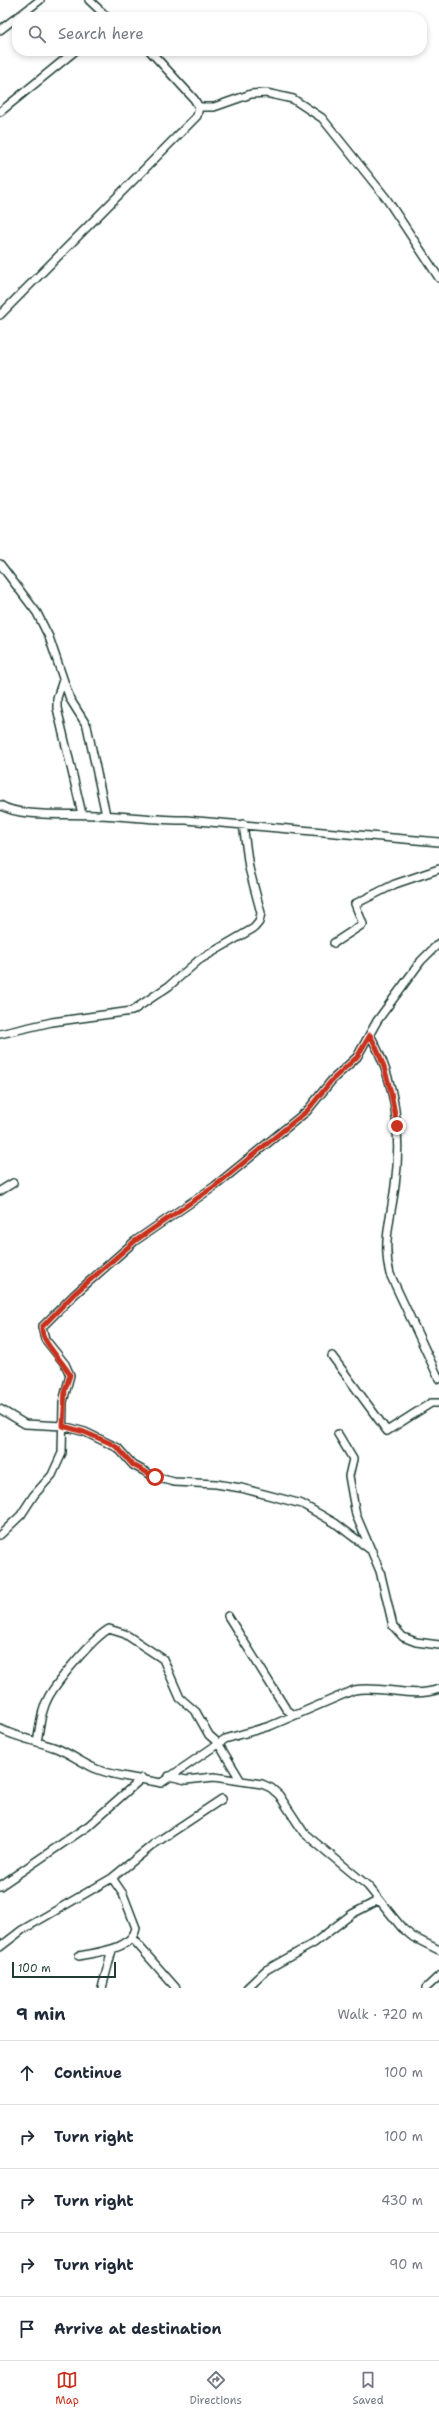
<!DOCTYPE html>
<meta charset="utf-8">
<style>
body{margin:0;font-family:"Shantell Sans",sans-serif;background:#f2f2f3;color:#1f2937}
.scale{position:absolute;left:12px;bottom:10px;width:104px;box-sizing:border-box;padding-left:4px;border:2px solid #1f3d34;border-top:0;font-size:11px;line-height:14px;white-space:nowrap;color:#1f3d34;-webkit-text-stroke:3px #fff;paint-order:stroke}
.stop{position:absolute;width:12px;height:12px;margin:-9px;border:3px solid #c8321e;border-radius:50%;background:#fff}
.stop.end{background:#c8321e;border-color:#fff;box-shadow:0 1px 4px #0008}
.list{margin:0;padding:0;list-style:none}
h2{display:flex;justify-content:space-between;align-items:center;height:52px;margin:0;padding:0 16px;font-size:17px}
h2 small{font-size:13px;font-weight:400;color:#747a83}
.list li{display:grid;grid-template-columns:26px 1fr auto;gap:12px;align-items:center;box-sizing:border-box;height:64px;padding:0 16px;border-top:1px solid #e0e1e3}
.list b{display:block;font-size:15px;white-space:nowrap}
.list em{font-size:13px;font-style:normal;color:#747a83}
.icon{flex:none;width:22px;height:22px;fill:none;stroke:currentColor;stroke-width:2;stroke-linecap:round;stroke-linejoin:round}
.map{position:relative;flex:none;width:439px;height:1988px;overflow:hidden}
.search{position:absolute;background:#fff;box-shadow:0 2px 6px #0003;left:12px;right:12px;top:12px;height:44px;display:flex;align-items:center;gap:10px;box-sizing:border-box;padding:0 14px;border-radius:16px;color:#747a83;font-size:15px}
.sheet{height:372px;background:#fff}
nav{display:flex;justify-content:space-around;align-items:center;box-sizing:border-box;height:56px;border-top:1px solid #e0e1e3;background:#fff;font-size:11px;color:#747a83}
nav a{display:grid;justify-items:center;gap:2px}
nav .on{color:#c8321e}
.map>svg:first-child{display:block}
.lines{fill:none;stroke-linecap:round;stroke-linejoin:round}
.minor-casing{stroke:#1f3d34;stroke-width:10}
.minor{stroke:#fff;stroke-width:7}
.route{stroke:#c8321e;stroke-width:5}
</style>
<div class="map">
<svg width="439" height="1988" viewBox="0 0 439 1988">
<rect width="100%" height="100%" fill="#fff"/>
<filter id="ink" filterUnits="userSpaceOnUse"><feTurbulence type="fractalNoise" baseFrequency=".025" numOctaves="2"/><feDisplacementMap in="SourceGraphic" scale="8" xChannelSelector="R" yChannelSelector="G"/><feConvolveMatrix kernelMatrix="1 2 1 2 8 2 1 2 1" color-interpolation-filters="sRGB"/></filter>
<g filter="url(#ink)">
<g class="lines">
<defs>
<path id="minor" d="M89 0 107 17
M18 17 40 0
M0 30 17 17
M199 107H214L251 94 266 93 293 99 322 118 386 198 439 278
M0 112 75 51
M0 315 197 116 199 107 194 99 150 51
M0 564 37 613 49 637 70 699 87 726 106 815
M63 680 57 698V708L82 814
M0 805C20 818 72 813 97 815 127 816 156 820 186 820L439 842
M334 943 363 924 355 904 395 884 439 869
M0 1034 52 1022 132 1011 169 986 199 960 254 928 259 922 261 913 249 868 243 824
M370 1035C396 1081 402 1135 395 1186 391 1217 382 1243 390 1274L439 1379
M0 1191 13 1183
M332 1356 387 1431 431 1403H439
M0 1409 25 1424 63 1426 85 1432 118 1448 133 1465 155 1477 174 1482 216 1484 241 1488 302 1504 335 1523 372 1551
M338 1434 353 1459 349 1476 356 1515 380 1571 393 1626 403 1637 416 1642 439 1645
M0 1535 21 1515 34 1495 52 1475 62 1453 63 1402 70 1375 65 1364 45 1339 42 1327 75 1294 135 1241 215 1186 307 1111 332 1080 357 1057 377 1021 421 961 439 943
M228 1616 286 1709 294 1715 298 1714
M0 1729C18 1738 37 1741 56 1748 69 1753 81 1762 94 1768 115 1777 139 1778 161 1783L225 1739 270 1726 354 1690C382 1685 412 1699 439 1689
M37 1742C40 1726 41 1710 49 1696 59 1679 93 1638 109 1629L125 1634 163 1659 180 1698 196 1712 209 1735 218 1743 241 1781
M169 1776 186 1780 214 1777 262 1784 271 1788 279 1795 304 1833 368 1886 402 1928 413 1937 439 1950
M0 1886 88 1826 142 1778
M132 1938 176 1988
M0 1947 22 1930 112 1878 154 1844 222 1799
M79 1956C97 1952 132 1950 136 1928L123 1894 112 1878
M102 1988 112 1950
M247 1988 266 1970 314 1943 352 1914 379 1900
M426 1988 439 1976"/>
</defs>
<use href="#minor" class="minor-casing"/>
<use href="#minor" class="minor"/>
</g>
</g>
<g class="lines" filter="url(#ink)">
<path class="route" d="M155 1477 133 1465 118 1448 110 1443 84 1432 63 1426 65 1390 70 1375C64 1362 40 1341 42 1327L74 1294 135 1241 215 1186 307 1111 332 1080 357 1057 370 1035C386 1064 392 1094 397 1126"/>
</g>
</svg>
<div class="scale">100 m</div>
<div class="stop" style="left:155px;top:1477px"></div>
<div class="stop end" style="left:397px;top:1126px"></div>
<div class="search"><svg class="icon" aria-label="search" viewBox="0 0 24 24"><circle cx="10" cy="10" r="6"/><path d="M15 15l6 6"/></svg>Search here</div>
</div>
<section class="sheet">
<h2>9 min<small>Walk · 720 m</small></h2>
<ul class="list">
<li><svg class="icon" aria-label="ahead" viewBox="0 0 24 24"><path d="M12 20V5M6 11l6-6 6 6"/></svg><div><b>Continue</b></div><em>100 m</em></li>
<li><svg class="icon" aria-label="right" viewBox="0 0 24 24"><path d="M7 20v-9h11M14 6l5 5-5 5"/></svg><div><b>Turn right</b></div><em>100 m</em></li>
<li><svg class="icon" aria-label="right" viewBox="0 0 24 24"><path d="M7 20v-9h11M14 6l5 5-5 5"/></svg><div><b>Turn right</b></div><em>430 m</em></li>
<li><svg class="icon" aria-label="right" viewBox="0 0 24 24"><path d="M7 20v-9h11M14 6l5 5-5 5"/></svg><div><b>Turn right</b></div><em>90 m</em></li>
<li><svg class="icon" aria-label="arrive" viewBox="0 0 24 24"><path d="M6 21V4h12l-3 4 3 4H6"/></svg><div><b>Arrive at destination</b></div></li>
</ul>
</section>
<nav>
<a class="on"><svg class="icon" aria-label="map" viewBox="0 0 24 24"><path d="M3 6l6-2 6 2 6-2v14l-6 2-6-2-6 2zM9 4v14M15 6v14"/></svg>Map</a>
<a><svg class="icon" aria-label="directions" viewBox="0 0 24 24"><path d="M12 3l9 9-9 9-9-9zM9 14v-3h6M13 9l2 2-2 2"/></svg>Directions</a>
<a><svg class="icon" aria-label="saved" viewBox="0 0 24 24"><path d="M7 4h10v16l-5-4-5 4z"/></svg>Saved</a>
</nav>
